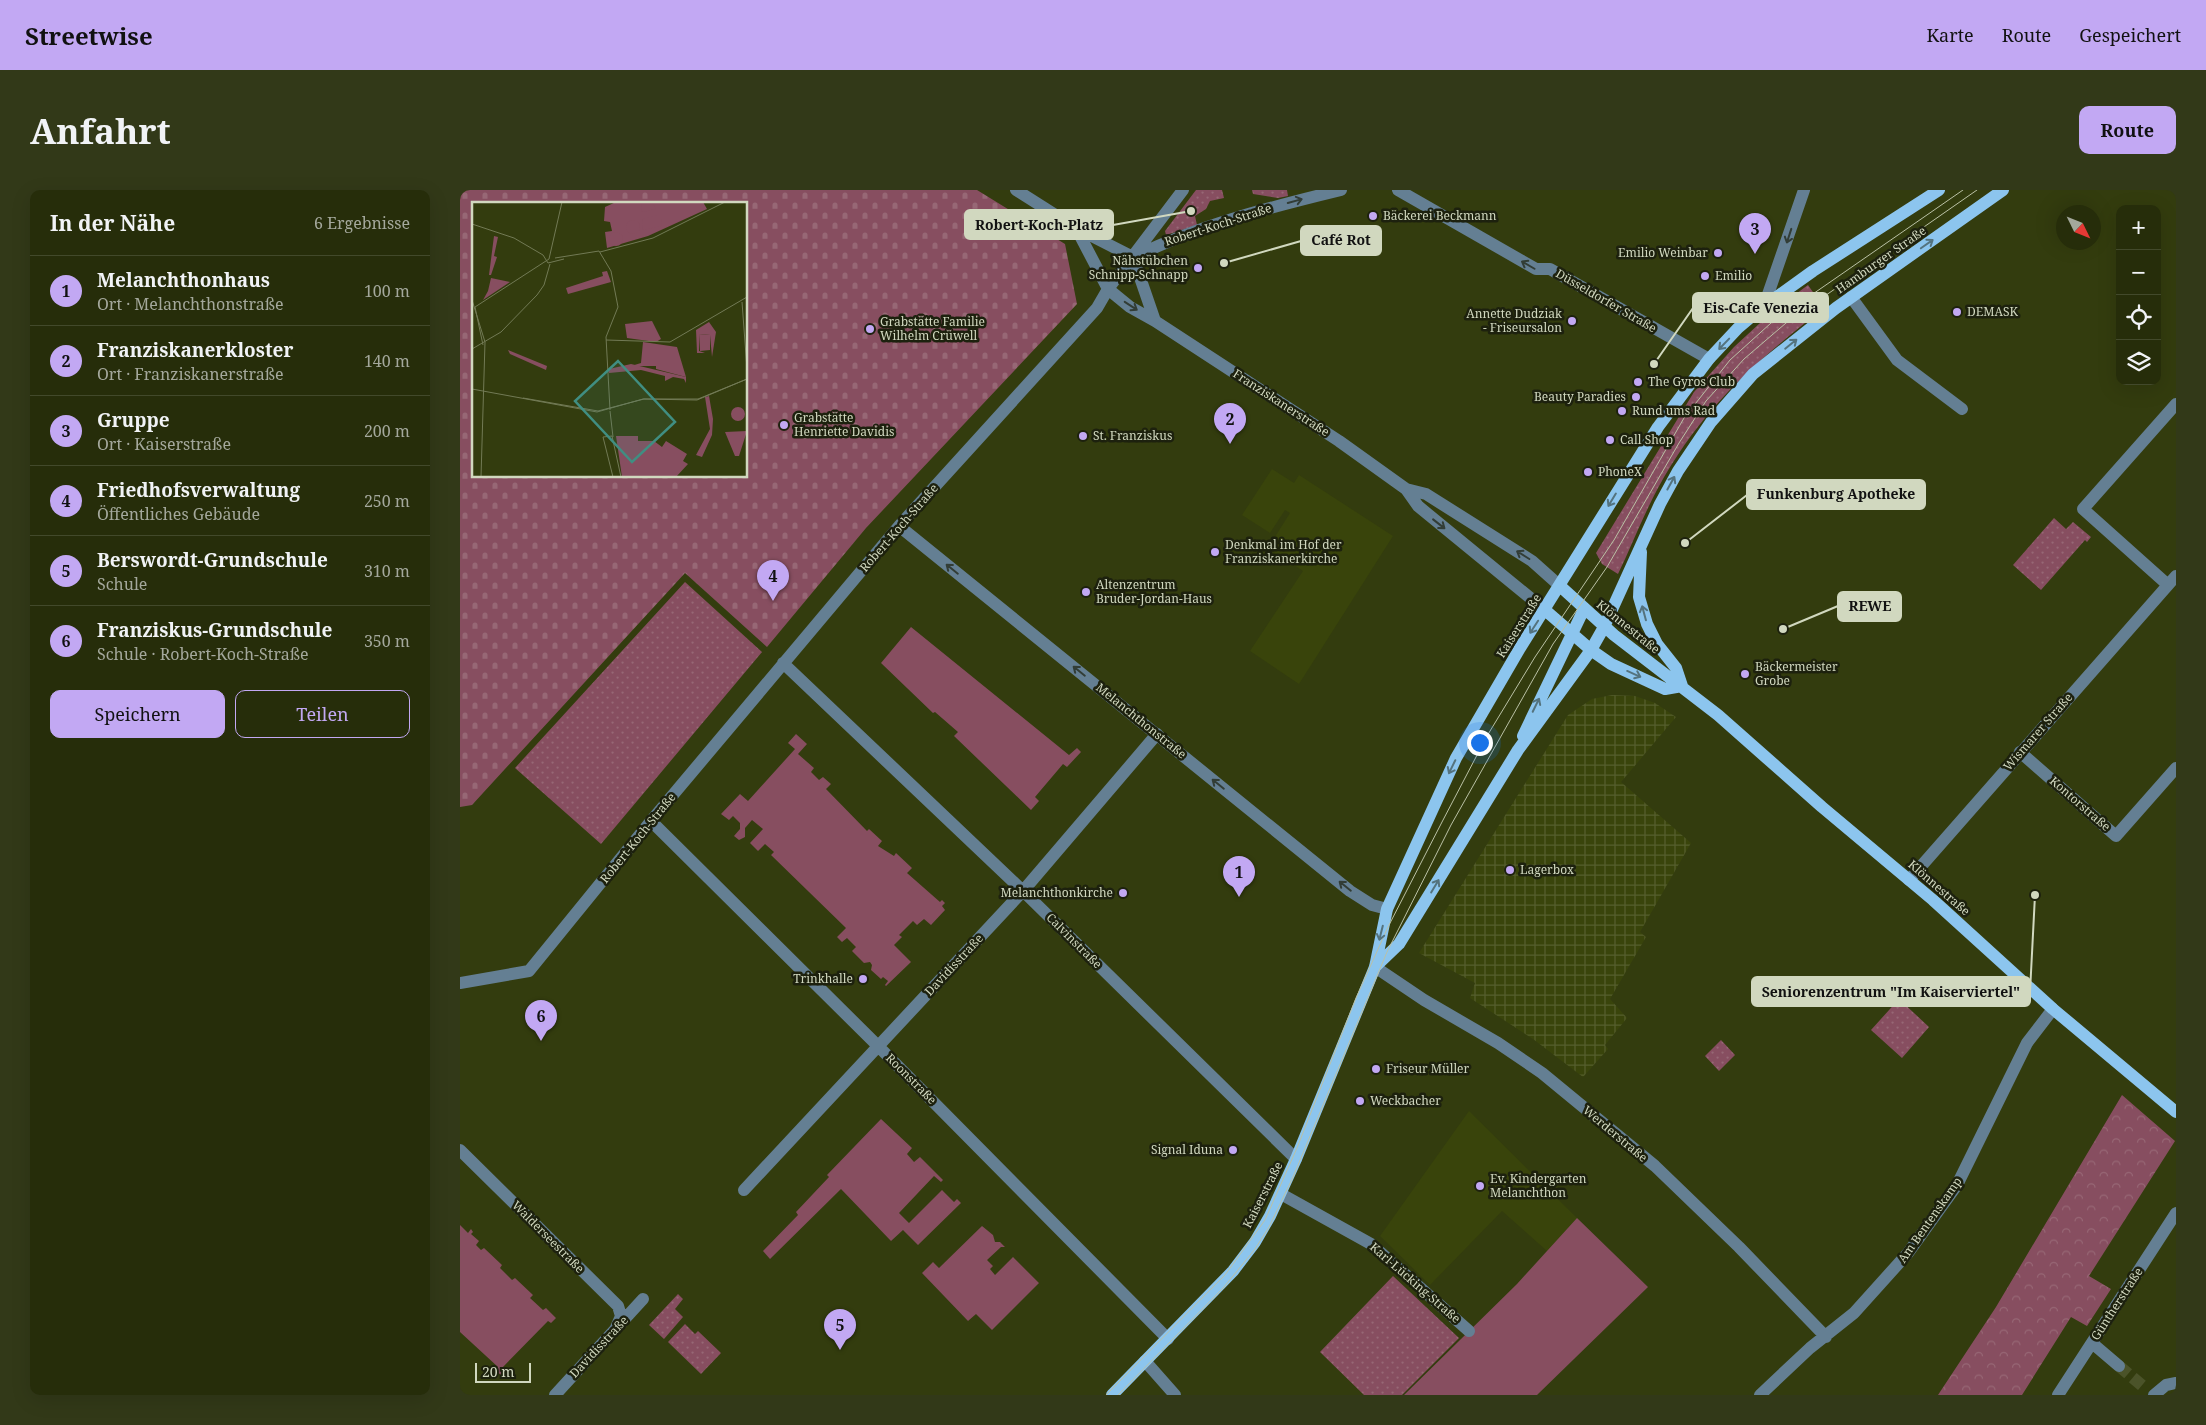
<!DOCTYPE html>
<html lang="de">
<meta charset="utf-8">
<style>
body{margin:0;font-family:"Noto Serif",serif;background:#323918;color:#f1f3f6}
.controls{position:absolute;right:15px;top:15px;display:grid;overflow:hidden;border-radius:10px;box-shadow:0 5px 20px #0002}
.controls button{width:45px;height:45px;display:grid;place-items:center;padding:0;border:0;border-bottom:1px solid #42492b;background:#262d0a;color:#f1f3f6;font:25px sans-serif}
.compass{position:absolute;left:1596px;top:15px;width:45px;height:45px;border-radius:50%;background:#262d0a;box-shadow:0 5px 20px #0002;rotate:133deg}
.scale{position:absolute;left:15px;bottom:12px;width:56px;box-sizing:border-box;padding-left:5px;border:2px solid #d1d8bf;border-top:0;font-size:14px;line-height:18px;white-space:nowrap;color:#d1d8bf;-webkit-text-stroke:4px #1d210e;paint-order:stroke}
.you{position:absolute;left:1019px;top:552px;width:18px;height:18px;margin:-12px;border:4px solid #fff;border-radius:50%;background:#1a73e8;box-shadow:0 0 0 8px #1a73e833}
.badge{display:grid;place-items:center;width:32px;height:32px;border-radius:50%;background:#c2a8f3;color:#111;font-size:16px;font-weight:700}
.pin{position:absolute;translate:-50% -41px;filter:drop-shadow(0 1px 2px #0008)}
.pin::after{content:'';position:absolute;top:26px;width:18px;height:15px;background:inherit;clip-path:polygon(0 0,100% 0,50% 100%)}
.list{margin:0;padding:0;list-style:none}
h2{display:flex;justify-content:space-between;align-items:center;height:65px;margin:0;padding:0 20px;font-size:21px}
h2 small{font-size:16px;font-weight:400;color:#a4a89c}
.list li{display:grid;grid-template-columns:32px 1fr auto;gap:15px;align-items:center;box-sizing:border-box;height:70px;padding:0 20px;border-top:1px solid #42492b}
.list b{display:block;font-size:19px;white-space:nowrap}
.list p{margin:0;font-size:16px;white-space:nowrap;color:#a4a89c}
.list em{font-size:16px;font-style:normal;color:#a4a89c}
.actions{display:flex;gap:10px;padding:15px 20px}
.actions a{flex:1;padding:11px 0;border:1px solid #c2a8f3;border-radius:10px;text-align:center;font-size:18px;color:#c2a8f3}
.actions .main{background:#c2a8f3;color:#111}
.icon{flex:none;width:28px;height:28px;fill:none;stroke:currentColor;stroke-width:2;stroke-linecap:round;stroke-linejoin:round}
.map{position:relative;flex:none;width:1716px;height:1205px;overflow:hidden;border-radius:10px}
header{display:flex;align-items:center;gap:30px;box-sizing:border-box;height:70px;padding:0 25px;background:#c2a8f3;color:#111}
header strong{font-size:24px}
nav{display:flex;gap:28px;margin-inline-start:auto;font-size:18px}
.intro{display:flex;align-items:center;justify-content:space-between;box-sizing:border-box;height:120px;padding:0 30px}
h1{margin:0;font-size:35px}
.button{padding:12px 22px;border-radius:10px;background:#c2a8f3;color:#111;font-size:18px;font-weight:700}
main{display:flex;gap:30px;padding:0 30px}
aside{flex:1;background:#262d0a;border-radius:10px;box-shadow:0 5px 20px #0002}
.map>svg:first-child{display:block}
.built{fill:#39440b}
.industrial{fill:url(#industrial-grid)}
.grass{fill:url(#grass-dots)}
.forest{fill:url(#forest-crowns)}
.cemetery{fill:url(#cemetery-stones);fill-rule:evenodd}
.garden{fill:#874e60}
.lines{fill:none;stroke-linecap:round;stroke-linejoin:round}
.minor-tunnel{stroke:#4b5329;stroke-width:12;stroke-dasharray:12 6;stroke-linecap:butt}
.minor{stroke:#647f93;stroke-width:12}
.major{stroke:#8cc5ee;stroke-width:12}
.tram{stroke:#bac1a5;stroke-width:1}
.oneway{stroke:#323d36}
.oneway2{stroke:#54737e}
.poi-dot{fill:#c2a8f3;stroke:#1d210e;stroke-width:2}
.labels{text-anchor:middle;stroke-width:5;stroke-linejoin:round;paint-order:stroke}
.poi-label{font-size:12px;fill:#d1d8bf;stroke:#1d210e;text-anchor:start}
.street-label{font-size:12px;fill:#d1d8bf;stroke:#1d210e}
.inset-road{fill:none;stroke:#727a55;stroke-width:1}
.view{fill:#408e82;fill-opacity:0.15;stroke:#408e82;stroke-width:2.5}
.inset-edge{fill:none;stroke:#d1d8bf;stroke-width:2.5}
.leader{fill:none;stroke:#d1d8bf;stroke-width:2}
.callout-dot{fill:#d1d8bf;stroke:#1d210e;stroke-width:2}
.callout{fill:#d1d8bf;stroke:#d1d8bf;stroke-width:2}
.callout-label{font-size:14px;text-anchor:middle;font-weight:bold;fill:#111}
</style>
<header>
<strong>Streetwise</strong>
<nav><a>Karte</a><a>Route</a><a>Gespeichert</a></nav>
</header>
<div class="intro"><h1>Anfahrt</h1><a class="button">Route</a></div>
<main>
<aside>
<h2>In der Nähe<small>6 Ergebnisse</small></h2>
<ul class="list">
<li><span class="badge">1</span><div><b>Melanchthonhaus</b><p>Ort · Melanchthonstraße</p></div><em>100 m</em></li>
<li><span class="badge">2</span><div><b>Franziskanerkloster</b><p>Ort · Franziskanerstraße</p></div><em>140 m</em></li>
<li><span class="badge">3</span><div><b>Gruppe</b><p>Ort · Kaiserstraße</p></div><em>200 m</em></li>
<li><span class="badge">4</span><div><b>Friedhofsverwaltung</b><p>Öffentliches Gebäude</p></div><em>250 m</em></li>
<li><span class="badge">5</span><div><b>Berswordt-Grundschule</b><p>Schule</p></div><em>310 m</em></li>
<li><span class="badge">6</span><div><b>Franziskus-Grundschule</b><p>Schule · Robert-Koch-Straße</p></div><em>350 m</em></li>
</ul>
<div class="actions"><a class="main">Speichern</a><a>Teilen</a></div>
</aside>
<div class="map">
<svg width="1716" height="1205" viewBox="0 0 1716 1205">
<defs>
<pattern id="industrial-grid" width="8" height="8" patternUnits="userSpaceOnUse" patternTransform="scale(1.25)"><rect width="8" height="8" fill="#39440b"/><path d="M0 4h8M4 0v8" fill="none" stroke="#555e2d"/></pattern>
<pattern id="grass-dots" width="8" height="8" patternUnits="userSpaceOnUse" patternTransform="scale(1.25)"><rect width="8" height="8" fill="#874e60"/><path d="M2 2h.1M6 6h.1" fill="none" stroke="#976775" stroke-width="1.8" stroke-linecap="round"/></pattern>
<pattern id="forest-crowns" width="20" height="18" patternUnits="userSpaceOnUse" patternTransform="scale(1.25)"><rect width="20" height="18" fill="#874e60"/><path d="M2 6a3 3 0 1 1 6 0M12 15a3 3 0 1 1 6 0" fill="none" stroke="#976775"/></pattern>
<pattern id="cemetery-stones" width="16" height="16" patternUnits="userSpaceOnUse" patternTransform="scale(1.25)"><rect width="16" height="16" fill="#874e60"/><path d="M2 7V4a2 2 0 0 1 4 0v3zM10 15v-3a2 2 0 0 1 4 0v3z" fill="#976775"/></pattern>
</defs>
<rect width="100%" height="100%" fill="#333c0e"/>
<path class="built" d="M812 279 834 293 839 285 933 346 839 494 790 461 843 381 808 358 830 323 825 320 810 343 782 325Z
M1009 921 1117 1028 1087 1061 1042 1021 970 1095 920 1046Z"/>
<path class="industrial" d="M1152 505 1175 506 1195 513 1216 527 1161 592 1231 653 1180 742 1186 747 1150 809 1167 828 1145 855 1148 859 1123 887 1073 849 1010 808 1015 793 959 763 1108 525 1132 509Z"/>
<path class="grass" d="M736 0H762L764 8 750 11 746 19 735 26 737 35 706 45 705 41Z
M792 0H827L828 6 818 8 793 4Z
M1348 95 1364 118C1294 173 1242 218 1198 298 1183 326 1172 355 1158 384L1142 374 1136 363 1234 202 1274 157 1313 121Z
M1594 328 1606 339 1613 332 1631 347 1627 352 1625 350 1581 400 1553 375Z
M225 392 302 462 141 654 55 578Z
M1439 809 1469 837 1442 868 1411 840Z
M1261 850 1275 865 1259 881 1245 866Z
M933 1086 999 1148 942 1205H904L860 1162Z
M218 1104 223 1109 215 1119 223 1127 204 1149 189 1135Z
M225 1134 235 1144 238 1141 261 1163 241 1184 208 1152Z"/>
<path class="forest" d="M1662 905 1715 951 1629 1086 1651 1099 1627 1136 1611 1127 1562 1205H1478L1536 1117Z"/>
<path class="cemetery" d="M0 0H517L605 54 617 114 406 338 307 457 225 383 12 615 0 617ZM14 14H286V286H14Z"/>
<path class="garden" d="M451 437 609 565 617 558 621 562 607 577 603 574 575 607 579 611 571 620 494 546 498 542 475 522 473 523 421 473Z
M336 544 347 554 338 564 354 578 351 582 359 590 363 587 371 594 366 599 407 641 409 639 422 651 418 656 434 666 436 663 452 678 447 683 480 712 482 710 485 713 482 716 485 720 471 735 464 729 457 735 453 731 439 745 442 747 434 755 451 772 426 796 425 795 428 791 423 787 421 789 411 780 412 775 410 772 404 773 392 761 396 757 387 748 382 752 377 747 386 738 311 665 314 662 305 654 298 661 290 653 303 639 292 630 285 638V647L279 650 274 646 280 639V633L273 626 269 630 261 624 280 604 288 611 335 559 328 553Z
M421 929 452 958 447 964 454 972 460 967 483 990 481 992 474 986 439 1023 449 1033 482 1000 494 1012 497 1009 501 1013 458 1055 443 1040 431 1051 381 999 310 1069 303 1061 338 1025 336 1022 369 987 367 985Z
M1117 1028 1188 1097 1077 1205H944L1057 1094Z
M0 1035 8 1043 11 1039 13 1042 11 1044 19 1051 16 1055 21 1060 24 1058 42 1075 40 1078 52 1090 55 1088 73 1105 70 1108 83 1120 86 1118 96 1128 91 1133 88 1131 42 1178 45 1181 41 1185 35 1180 38 1177 0 1142Z
M522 1036 533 1045 535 1052H540L545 1057H541L527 1070 533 1076 530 1079 535 1085 553 1067 579 1093 532 1140 516 1124 508 1131 462 1083 473 1072 479 1078Z"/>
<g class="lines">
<path class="minor-tunnel" d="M1659 1176 1685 1198"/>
<path class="minor" d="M556 0 616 38 673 67
M938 0 1076 79H1090L1249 169
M616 38 648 99 670 117 695 131 879 251 946 299 958 316 1085 420
M676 66C740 35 811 17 881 0
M673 67 695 131
M1391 107 1437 170 1502 219
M1304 116 1344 0
M946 299 966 304 1072 371 1100 396
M439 336 890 701 912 715 927 719
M1708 395 1623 319 1716 214
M323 473 563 701 836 969
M1560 562 1656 646 1716 578
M191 631 419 857 708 1149
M1449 690 1716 386
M915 777 964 810 1038 853 1082 883 1195 976 1279 1057 1366 1147
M0 793 69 781 191 631 439 336 637 118 648 99 723 0
M0 960 158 1116 161 1126 155 1140
M284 1000 563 701 697 544
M821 1004 911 1054 1009 1141
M1632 1153 1659 1176
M685 1171 715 1205
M95 1205 183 1109
M1300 1205 1350 1158 1394 1123 1448 1063 1497 995 1567 853 1593 819
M1598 1205 1716 1023
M1694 1205 1706 1195 1716 1193"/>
<path class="major" d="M1181 362 1179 407 1187 434 1197 454 1216 478 1222 496
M1100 396 1154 445 1258 525 1362 617 1473 710 1593 819 1716 922
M1085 420 1131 460 1151 474 1205 499 1222 496
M1063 546 1124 419
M915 777 939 754 1058 560 1131 460 1144 437 1200 314 1218 281 1251 232 1293 184 1376 118 1543 0
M652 1205 773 1081 795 1052 810 1026 836 969 915 777 927 719 996 568 1060 458 1198 237 1249 169 1278 138 1304 116 1353 81 1479 0"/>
<path class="tram" d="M646 1205 765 1085 805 1030 837 958 896 808 928 737 982 632 1027 546 1075 467 1154 350 1224 228 1270 170 1311 133 1503 0
M658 1205 764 1097 795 1059 809 1037 833 987 927 762 991 635 1093 454 1147 377 1219 253 1246 211 1284 169 1326 133 1517 0"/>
</g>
<defs><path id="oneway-shaft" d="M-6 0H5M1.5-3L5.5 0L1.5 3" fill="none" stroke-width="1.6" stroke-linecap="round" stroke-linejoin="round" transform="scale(1.25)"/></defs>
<g class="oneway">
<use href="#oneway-shaft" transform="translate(835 11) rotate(-15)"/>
<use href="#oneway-shaft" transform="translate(1329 46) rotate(108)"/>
<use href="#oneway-shaft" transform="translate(1068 75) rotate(-150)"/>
<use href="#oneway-shaft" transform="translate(671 116) rotate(33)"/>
<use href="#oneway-shaft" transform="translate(979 334) rotate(38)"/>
<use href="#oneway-shaft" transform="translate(1063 365) rotate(-148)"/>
<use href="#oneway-shaft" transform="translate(492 379) rotate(-141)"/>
<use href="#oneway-shaft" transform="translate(619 481) rotate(-141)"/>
<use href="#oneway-shaft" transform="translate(758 594) rotate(-141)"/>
<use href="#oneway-shaft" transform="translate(885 696) rotate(-141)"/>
</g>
<g class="oneway2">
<use href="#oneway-shaft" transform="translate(1467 54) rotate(-35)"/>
<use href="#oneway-shaft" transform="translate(1264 154) rotate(134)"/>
<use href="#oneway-shaft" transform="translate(1331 154) rotate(-39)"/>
<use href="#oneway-shaft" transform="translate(1211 293) rotate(-61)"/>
<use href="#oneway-shaft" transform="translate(1152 310) rotate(121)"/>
<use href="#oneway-shaft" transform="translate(1184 423) rotate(-105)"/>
<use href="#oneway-shaft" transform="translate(1074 437) rotate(123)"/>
<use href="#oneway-shaft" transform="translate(1174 484) rotate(24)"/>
<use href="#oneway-shaft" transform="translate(1076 515) rotate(-64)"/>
<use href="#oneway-shaft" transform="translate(992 577) rotate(116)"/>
<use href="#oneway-shaft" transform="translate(975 696) rotate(-59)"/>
<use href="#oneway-shaft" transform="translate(921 743) rotate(104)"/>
</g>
<g class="poi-dot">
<circle cx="913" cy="26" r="5"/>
<circle cx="1258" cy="63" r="5"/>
<circle cx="738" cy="78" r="5"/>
<circle cx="1245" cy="86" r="5"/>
<circle cx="1497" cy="122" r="5"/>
<circle cx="1112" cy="131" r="5"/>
<circle cx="410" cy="139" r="5"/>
<circle cx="1178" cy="192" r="5"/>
<circle cx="1176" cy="207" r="5"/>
<circle cx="1162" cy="221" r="5"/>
<circle cx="324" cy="235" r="5"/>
<circle cx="623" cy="246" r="5"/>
<circle cx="1150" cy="250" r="5"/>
<circle cx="1128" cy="282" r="5"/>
<circle cx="755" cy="362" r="5"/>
<circle cx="626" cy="402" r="5"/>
<circle cx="1285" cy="484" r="5"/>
<circle cx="1050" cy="680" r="5"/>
<circle cx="663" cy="703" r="5"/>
<circle cx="403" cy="789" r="5"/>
<circle cx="916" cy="879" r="5"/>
<circle cx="900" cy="911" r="5"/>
<circle cx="773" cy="960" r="5"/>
<circle cx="1020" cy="996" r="5"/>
</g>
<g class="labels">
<g class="poi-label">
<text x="923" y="30">Bäckerei Beckmann</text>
<text x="1248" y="67" text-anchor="end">Emilio Weinbar</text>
<text x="728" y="75" text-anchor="end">Nähstübchen<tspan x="728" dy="14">Schnipp-Schnapp</tspan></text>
<text x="1255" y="90">Emilio</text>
<text x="1507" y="126">DEMASK</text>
<text x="1102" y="128" text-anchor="end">Annette Dudziak<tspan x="1102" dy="14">- Friseursalon</tspan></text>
<text x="420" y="136">Grabstätte Familie<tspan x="420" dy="14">Wilhelm Crüwell</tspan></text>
<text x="1188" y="196">The Gyros Club</text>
<text x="1166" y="211" text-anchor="end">Beauty Paradies</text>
<text x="1172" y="225">Rund ums Rad</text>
<text x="334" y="232">Grabstätte<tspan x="334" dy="14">Henriette Davidis</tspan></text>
<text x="633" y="250">St. Franziskus</text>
<text x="1160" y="254">Call Shop</text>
<text x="1138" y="286">PhoneX</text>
<text x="765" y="359">Denkmal im Hof der<tspan x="765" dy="14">Franziskanerkirche</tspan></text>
<text x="636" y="399">Altenzentrum<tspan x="636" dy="14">Bruder-Jordan-Haus</tspan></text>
<text x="1295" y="481">Bäckermeister<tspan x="1295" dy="14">Grobe</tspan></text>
<text x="1060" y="684">Lagerbox</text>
<text x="653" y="707" text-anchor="end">Melanchthonkirche</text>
<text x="393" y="793" text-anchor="end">Trinkhalle</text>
<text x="926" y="883">Friseur Müller</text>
<text x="910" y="915">Weckbacher</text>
<text x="763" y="964" text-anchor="end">Signal Iduna</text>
<text x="1030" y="993">Ev. Kindergarten<tspan x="1030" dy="14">Melanchthon</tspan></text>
</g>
<g class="street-label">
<text transform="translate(758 35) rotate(-18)" y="4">Robert-Koch-Straße</text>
<text transform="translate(1421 70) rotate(-35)" y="4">Hamburger Straße</text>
<text transform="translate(1146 111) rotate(30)" y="4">Düsseldorfer Straße</text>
<text transform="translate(821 213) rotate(33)" y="4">Franziskanerstraße</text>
<text transform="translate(439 338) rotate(-49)" y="4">Robert-Koch-Straße</text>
<text transform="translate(1059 436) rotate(-58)" y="4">Kaiserstraße</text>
<text transform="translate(1168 437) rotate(39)" y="4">Klönnestraße</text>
<text transform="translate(681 531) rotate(39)" y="4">Melanchthonstraße</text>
<text transform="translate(1578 542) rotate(-49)" y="4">Wismarer Straße</text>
<text transform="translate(1620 614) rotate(41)" y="4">Kontorstraße</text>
<text transform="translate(178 648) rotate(-51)" y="4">Robert-Koch-Straße</text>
<text transform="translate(1479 698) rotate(41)" y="4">Klönnestraße</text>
<text transform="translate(614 751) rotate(45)" y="4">Calvinstraße</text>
<text transform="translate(494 775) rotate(-47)" y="4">Davidisstraße</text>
<text transform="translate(451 889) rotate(45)" y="4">Roonstraße</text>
<text transform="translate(1155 944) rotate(40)" y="4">Werderstraße</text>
<text transform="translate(803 1005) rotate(-63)" y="4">Kaiserstraße</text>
<text transform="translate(1470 1030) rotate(-55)" y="4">Am Bentenskamp</text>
<text transform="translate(88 1047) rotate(45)" y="4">Walderseestraße</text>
<text transform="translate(955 1093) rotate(41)" y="4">Karl-Lücking-Straße</text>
<text transform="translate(1657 1114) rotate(-57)" y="4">Güntherstraße</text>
<text transform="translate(139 1157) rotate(-47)" y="4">Davidisstraße</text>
</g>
</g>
<g transform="translate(12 12)">
<rect width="275" height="275" fill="#333c0e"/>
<path d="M144 0H231L235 7 176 34 135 46 133 30 140 29 138 20 132 19 133 5ZM19 76 38 80 11 98 16 89ZM237 120 244 130 240 155 238 133 227 132V149L233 151H225L224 128ZM275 229 267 254H263L253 230Z" fill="#874e60"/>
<path d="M159 162 214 175V181L212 177 201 175 193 179V174L169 168 137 171V167ZM237 194 241 217 240 233 230 255 224 253 238 227 233 195Z" fill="#874e60"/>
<path d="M144 234H166V239H182L190 245 194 239 215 252 211 259 216 262 204 275H150Z" fill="#874e60"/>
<path d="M169 0H180L184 7 170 10ZM186 13 190 17 189 24 171 28 170 17ZM154 25a7 7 0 1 1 14 0a7 7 0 1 1-14 0ZM137 37a7 7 0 1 1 14 0a7 7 0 1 1-14 0ZM22 34 26 35 22 54 25 55 19 73H17ZM135 69 139 80 96 92 94 86 131 74 130 70ZM180 119 189 137 184 140 155 136 153 122ZM227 132 238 133V148L228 149ZM171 140 205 145 214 175 184 167V164H159L169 161ZM36 148 75 164 74 168 38 152ZM259 212a7 7 0 1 1 14 0a7 7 0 1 1-14 0Z" fill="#874e60"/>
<path class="inset-road" d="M0 22 42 36 71 53 76 61 92 57M127 49 139 69 146 105 134 135 138 208M128 50 181 36 253 0M83 56 127 49M0 98 13 140 9 275M270 100 275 167M134 138 198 140 275 95M11 143 3 105 77 57 90 0M0 147 29 130 65 93 72 83 78 62M0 187 125 210 171 197H226L275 177M51 196 126 209 172 197 225 198 275 177M138 209 141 235M140 234 131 235 141 275M140 234 149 275"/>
<path class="view" d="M146 159 203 220 160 260 103 199Z"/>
<rect width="275" height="275" class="inset-edge"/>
</g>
<path class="leader" d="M731 21L653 35M764 73L841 51M1194 174L1233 118M1225 353L1287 305M1323 439L1378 416M1575 705L1570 802"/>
<g class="callout-dot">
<circle cx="731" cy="21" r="5"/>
<circle cx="764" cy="73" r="5"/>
<circle cx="1194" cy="174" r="5"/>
<circle cx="1225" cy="353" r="5"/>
<circle cx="1323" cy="439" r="5"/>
<circle cx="1575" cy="705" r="5"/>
</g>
<g class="callout">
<rect x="505" y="20" width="148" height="29" rx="5"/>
<rect x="841" y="36" width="80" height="29" rx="5"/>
<rect x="1233" y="103" width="135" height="29" rx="5"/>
<rect x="1287" y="290" width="178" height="29" rx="5"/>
<rect x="1378" y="402" width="63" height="29" rx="5"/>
<rect x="1292" y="787" width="278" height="29" rx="5"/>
</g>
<g class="callout-label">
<text x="579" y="40">Robert-Koch-Platz</text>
<text x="881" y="55">Café Rot</text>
<text x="1301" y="123">Eis-Cafe Venezia</text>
<text x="1376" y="309">Funkenburg Apotheke</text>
<text x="1410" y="421">REWE</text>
<text x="1431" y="807">Seniorenzentrum "Im Kaiserviertel"</text>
</g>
</svg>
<div class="controls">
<button>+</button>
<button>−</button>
<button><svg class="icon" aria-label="locate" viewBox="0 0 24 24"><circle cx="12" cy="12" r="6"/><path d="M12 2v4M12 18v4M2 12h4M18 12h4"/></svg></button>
<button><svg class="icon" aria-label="layers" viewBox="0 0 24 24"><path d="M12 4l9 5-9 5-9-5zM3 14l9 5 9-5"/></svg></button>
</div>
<svg class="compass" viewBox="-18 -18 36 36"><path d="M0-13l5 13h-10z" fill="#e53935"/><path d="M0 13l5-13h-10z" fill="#a4a89c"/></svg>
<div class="scale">20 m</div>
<div class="you"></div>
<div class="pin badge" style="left:779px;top:707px">1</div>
<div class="pin badge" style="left:770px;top:254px">2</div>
<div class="pin badge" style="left:1295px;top:64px">3</div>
<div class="pin badge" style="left:313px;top:411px">4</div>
<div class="pin badge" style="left:380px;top:1160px">5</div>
<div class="pin badge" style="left:81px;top:851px">6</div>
</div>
</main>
